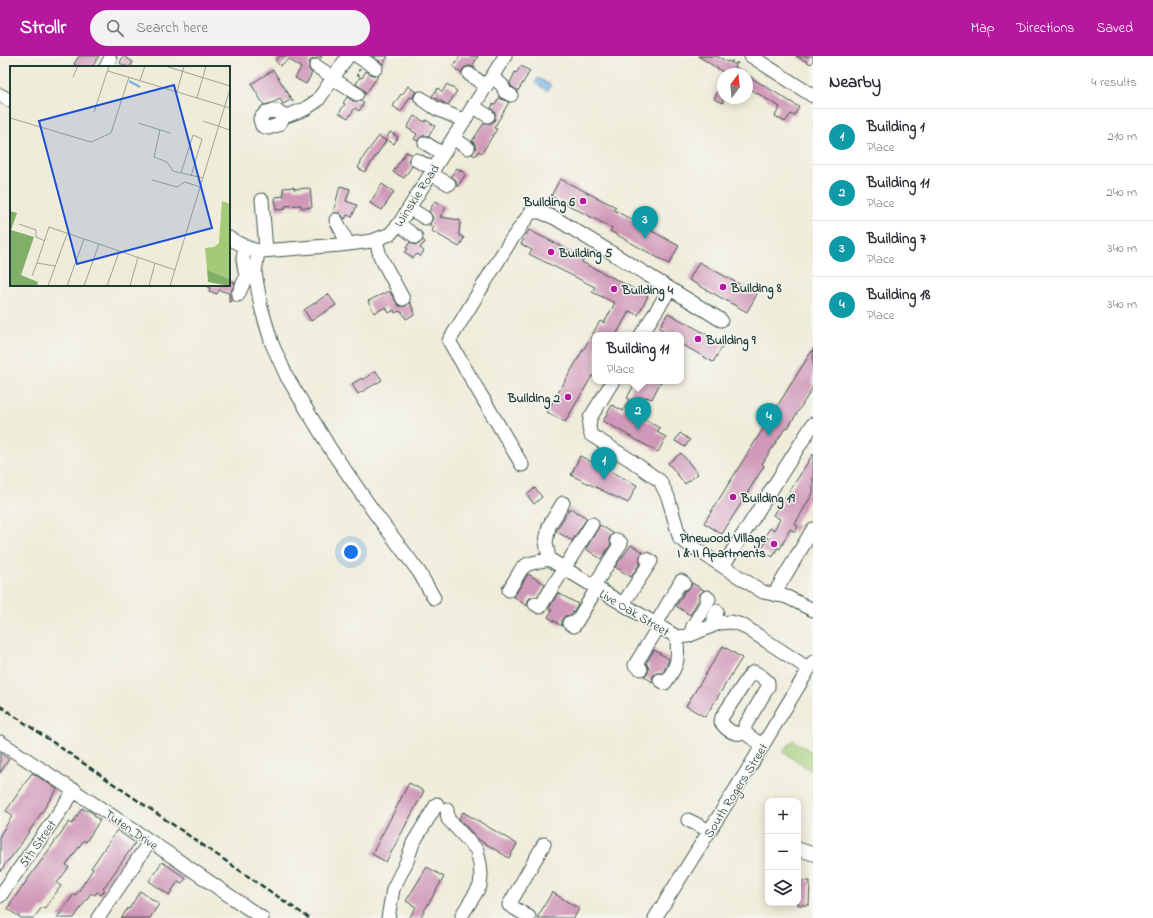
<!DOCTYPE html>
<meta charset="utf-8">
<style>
body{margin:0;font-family:"Indie Flower",sans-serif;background:#f2f2f3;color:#2b2b33}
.controls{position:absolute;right:12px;bottom:12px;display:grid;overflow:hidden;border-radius:8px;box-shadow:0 2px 10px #0003}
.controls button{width:36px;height:36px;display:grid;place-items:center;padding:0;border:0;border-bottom:1px solid #e1e1e2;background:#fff;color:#2b2b33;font:20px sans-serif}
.compass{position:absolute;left:717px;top:12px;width:36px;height:36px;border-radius:50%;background:#fff;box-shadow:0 2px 10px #0003;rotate:15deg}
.you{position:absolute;left:351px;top:496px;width:14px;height:14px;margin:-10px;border:3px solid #fff;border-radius:50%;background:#1a73e8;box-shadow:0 0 0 6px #1a73e833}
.badge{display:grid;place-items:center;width:26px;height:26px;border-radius:50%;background:#b5179e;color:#fff;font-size:13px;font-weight:700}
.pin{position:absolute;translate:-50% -33px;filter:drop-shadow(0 1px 2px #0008)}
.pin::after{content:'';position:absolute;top:21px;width:14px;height:12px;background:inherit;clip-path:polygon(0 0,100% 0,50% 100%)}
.popup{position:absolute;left:592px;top:276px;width:92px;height:52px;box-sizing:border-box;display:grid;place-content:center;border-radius:8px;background:#fff;filter:drop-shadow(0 1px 3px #0005);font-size:13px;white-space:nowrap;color:#7c7c81}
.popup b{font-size:15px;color:#2b2b33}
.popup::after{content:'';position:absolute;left:50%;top:100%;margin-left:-8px;border:8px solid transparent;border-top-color:#fff}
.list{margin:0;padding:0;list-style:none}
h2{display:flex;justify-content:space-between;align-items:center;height:52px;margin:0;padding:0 16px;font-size:17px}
h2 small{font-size:13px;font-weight:400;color:#7c7c81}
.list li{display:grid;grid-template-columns:26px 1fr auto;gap:12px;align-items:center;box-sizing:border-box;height:56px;padding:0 16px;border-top:1px solid #e1e1e2}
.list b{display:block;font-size:15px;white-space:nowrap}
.list p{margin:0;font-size:13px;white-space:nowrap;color:#7c7c81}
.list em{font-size:13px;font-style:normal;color:#7c7c81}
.icon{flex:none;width:22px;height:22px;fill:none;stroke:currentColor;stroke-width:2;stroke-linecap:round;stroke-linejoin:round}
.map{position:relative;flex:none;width:813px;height:862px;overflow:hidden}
header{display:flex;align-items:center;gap:24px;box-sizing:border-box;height:56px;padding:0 20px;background:#b5179e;color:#fff}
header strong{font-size:19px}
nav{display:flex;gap:22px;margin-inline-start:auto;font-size:14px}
.search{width:280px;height:36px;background:#f2f2f3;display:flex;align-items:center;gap:10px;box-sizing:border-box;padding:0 14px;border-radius:22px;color:#7c7c81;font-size:15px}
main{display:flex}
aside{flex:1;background:#fff}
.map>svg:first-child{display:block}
.green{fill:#a3cb77;stroke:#618456}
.water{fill:#77afe6;stroke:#4b768d}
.building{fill:#d098b8}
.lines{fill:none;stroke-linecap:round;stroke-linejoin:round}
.minor-casing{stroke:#3e574d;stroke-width:15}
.path{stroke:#3e574d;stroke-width:1.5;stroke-dasharray:3 3;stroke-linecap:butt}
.minor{stroke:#fff;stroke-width:13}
.rail{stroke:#1f3d34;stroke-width:2.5;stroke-dasharray:6 3;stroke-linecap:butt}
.poi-dot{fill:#b5179e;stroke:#f6f6f2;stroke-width:1.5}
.labels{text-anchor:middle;stroke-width:3;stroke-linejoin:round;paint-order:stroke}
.street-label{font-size:13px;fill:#1f3d34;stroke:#f6f6f2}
.poi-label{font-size:13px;font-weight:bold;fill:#1f3d34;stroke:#f6f6f2;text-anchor:start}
.inset-river{fill:none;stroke:#77afe6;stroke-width:2}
.inset-road{fill:none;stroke:#9ca697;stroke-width:1}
.view{fill:#1d4ed8;fill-opacity:0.15;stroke:#1d4ed8;stroke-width:2}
.inset-edge{fill:none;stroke:#1f3d34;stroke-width:2}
</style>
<header>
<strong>Strollr</strong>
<div class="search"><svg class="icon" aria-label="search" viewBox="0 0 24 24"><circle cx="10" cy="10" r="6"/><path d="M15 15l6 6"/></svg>Search here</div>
<nav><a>Map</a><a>Directions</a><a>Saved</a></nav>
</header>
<main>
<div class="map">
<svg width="813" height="862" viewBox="0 0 813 862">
<rect width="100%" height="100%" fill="#f6f6f2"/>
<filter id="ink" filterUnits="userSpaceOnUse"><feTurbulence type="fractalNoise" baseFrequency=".025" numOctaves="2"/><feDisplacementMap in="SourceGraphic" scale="8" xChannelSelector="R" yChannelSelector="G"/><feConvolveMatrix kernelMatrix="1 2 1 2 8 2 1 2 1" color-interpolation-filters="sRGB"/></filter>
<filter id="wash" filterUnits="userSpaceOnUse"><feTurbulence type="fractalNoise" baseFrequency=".012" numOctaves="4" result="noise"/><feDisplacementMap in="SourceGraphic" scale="16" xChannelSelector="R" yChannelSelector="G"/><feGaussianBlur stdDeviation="0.9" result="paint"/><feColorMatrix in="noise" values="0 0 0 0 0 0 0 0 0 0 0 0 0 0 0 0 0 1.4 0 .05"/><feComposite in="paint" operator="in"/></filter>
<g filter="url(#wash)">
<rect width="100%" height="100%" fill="#efecd9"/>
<path class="green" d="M793 684 813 697V716L783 696Z"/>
<path class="water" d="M538 22 551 29 547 35 535 27Z"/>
<g id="blocks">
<path class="building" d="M79 0H99L92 11H78L74 8Z
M123 0 133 6 130 11H127L120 7Z
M280 0H322L320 3H313L309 6V13L312 17 306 28 295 22 301 12 289 3 280 10 275 4Z
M372 0H388L383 8Z
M460 0H478L473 9 476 11 475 12 470 10 466 11 463 13 461 17 456 14 457 13 453 11Z
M698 0H717L727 6 728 5 736 9 735 11 745 18H726Z
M796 0H813V4L811 8Z
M521 10 530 15 518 35 511 30 510 27 515 16 516 17Z
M273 14 292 43 283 48 280 43 272 47 264 49 251 28Z
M366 15 372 19 378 20 365 39 364 34 356 28 360 21 362 22Z
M747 19 799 51 794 60 791 58 785 66 775 60 780 51 747 31Z
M723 25V47L714 43Z
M447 28 457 35 448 49 432 40 438 32 442 36Z
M408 30 416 36 414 38 413 42 410 41 401 56 393 50 401 38 402 39Z
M347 41 353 45H361L364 47 359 55 355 52 348 62 339 57 345 48 343 47Z
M499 42 509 46 494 72 497 73 482 97 479 95 475 100 472 98 476 92 475 88 472 85 484 67H491L495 64V57L491 52 493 48 495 49Z
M414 60 425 66 426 64 435 70 429 80H422L417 85 414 83 417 78 407 72Z
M390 76 398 81 394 88 386 83Z
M379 80 386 85 365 116 358 112 364 100Z
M406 96 411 98 408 105 412 110 404 122 393 116Z
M457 112 466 118 457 131 456 124 451 120Z
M560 123 616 151 614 154 679 190 669 208 610 175 612 172 551 140Z
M382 128 394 136 382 154 370 147Z
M340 130 350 133 346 145 357 149 352 161 347 159 345 163 340 157H333Z
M294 131V133L310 132 312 151 302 152 301 149 285 150 286 153 276 154 275 141 284 140 283 132Z
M435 145 446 151 440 161 460 164 459 179 464 182 459 191 432 175 434 171 429 169 433 162 429 155Z
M529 174 584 202 582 206 648 240 638 259 629 255 616 279H595V321L592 320 565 366 547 356 600 265 604 267 615 247 592 236 595 231 529 198 532 194 521 188Z
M423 184 425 186 420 192 424 195 420 201 417 198 413 202 405 196 408 193 406 192 410 186 415 189 419 188Z
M699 206 757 238 747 256 689 224Z
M229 224 235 226 231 236V246H229V237L219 234 217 238 209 235 210 231H208L209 229H229Z
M389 235 399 250H406L410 246 415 258 406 263 402 256H400L399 255 395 257 394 254 389 257 386 251 374 257 368 245Z
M328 238 336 249 311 265 304 254Z
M668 257 724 288 713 306 681 288V279H672L659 272Z
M813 293V331L788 372 786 371 762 408 764 410 759 418 722 478 704 467Z
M376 315 382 324 358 338 352 328 362 322 363 324Z
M636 325H661L652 343 646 341 636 359 660 372 657 376 666 381 658 396 603 365 612 349 623 355 629 343 627 342Z
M680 377 690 384 685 391 675 385Z
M681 397 698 418 685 428 668 407Z
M813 398V437L795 468 798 470 795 476 790 473 780 493 777 492 773 501 761 494 768 482 765 480 770 472 774 474 780 463 773 459 778 451 779 452Z
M580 400 637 429 628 447 571 419Z
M535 432 542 441 534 448 527 439Z
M570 452 587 462 572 485 556 475Z
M600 469 613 477 609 483 611 488 601 503 586 493Z
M631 489 643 496 640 500V507L631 521 615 511Z
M528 518 545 528 537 541H531L528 544 527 550 514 541Z
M692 527 704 534 699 539V543L690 559 676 550 685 535 690 532Z
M558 537 578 548 571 559 565 560 562 563V570L548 561 552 554 549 552Z
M723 590 742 602 705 661 686 650Z
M654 594 669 603 663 617H656L653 620 652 626 644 620 647 618 649 614 648 610 646 607Z
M0 697 9 703 0 717Z
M32 717 57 733 19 791 9 804H8L0 816V779L13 759 6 755Z
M409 727 424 735 386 806 372 798Z
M82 752 87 755 88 754 95 759 94 760 100 764 86 786 84 784 66 809 69 811 57 827 61 830 44 853 42 851 34 862H21L8 853 10 848 69 766 72 768Z
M463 756 517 788 509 802 478 783 459 763Z
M117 774 135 787 103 833 105 834 101 839 97 836 95 839 91 837 74 862H57L74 838 76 839 93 813 91 812Z
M162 806 186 822 182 827 178 825 169 839 149 825Z
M427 811 444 821 420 862H409L416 851 406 845Z
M799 825H810L809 849H798Z
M140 835 159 848 150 862H121L128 852 129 853Z
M552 836 579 853 574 862H537Z"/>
</g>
</g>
<g filter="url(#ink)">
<use href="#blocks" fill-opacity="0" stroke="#3e574d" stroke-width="1"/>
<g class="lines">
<defs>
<path id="minor" d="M357 0 376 12
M751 0 813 40
M316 10 334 22
M106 11 110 3
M469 18 486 30
M492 21 502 29 505 36 511 39
M333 23 357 38
M0 39 11 45
M421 42 435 52 458 62 463 66
M473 50 488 60
M284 61 277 55 266 56 260 63 262 70 268 72 278 69 284 61 305 53 318 44 348 0
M453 82 468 92
M425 87 443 98
M416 104 434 113
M431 118 449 128
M262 144 266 194
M409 152 425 162
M336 164 348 188
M399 168 416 181
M229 182C238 187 251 195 262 195L340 189 372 185 390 178 399 168 505 0
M376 184 380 200 403 243
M258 195 255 217 261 251 272 288 287 321 331 394 374 456 419 516 434 542
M238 239 246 221 243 203 245 190
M641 279 670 233
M613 325 590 362 589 372 591 379 629 403 660 425 668 441 680 483 763 536 787 541 813 554
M522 409 449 285 509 187 531 156H540L555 162 721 264
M549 503 677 581 688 580 719 567 731 566 742 569 809 613
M549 503 546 486 549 470 563 447
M723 510 813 368
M594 530 621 487 617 484
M509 534 522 512 528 508 549 503
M774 538 813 473
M535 548 540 551 592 468
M623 548 651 505 647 503
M717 555 714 561V564L719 567
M569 567 574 570 597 532
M656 568 681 525 684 527
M690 579 693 570 709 543 707 541
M641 613 635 609 659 570
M660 624 665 627C679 608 678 604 677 581
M745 677V670L768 631V626L761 620 754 616 750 619 722 661 721 666C727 675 734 679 745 677L763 690
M0 686 150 785 262 862
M447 754 448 763 477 794 480 808 481 819 480 830 462 859
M688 764 710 775
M798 793 813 798
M0 840 75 734
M529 861 509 849 544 788
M98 862 150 785
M388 862 393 833 407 805 413 787 437 748
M655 862 752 707 813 606"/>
</defs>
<use href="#minor" class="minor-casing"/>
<path class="path" d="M731 7 732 5 741 9
M360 13 357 17 360 21
M286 34 293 46"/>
<use href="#minor" class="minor"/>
<path class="rail" d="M0 650 309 862"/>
</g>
</g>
<g class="poi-dot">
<circle cx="583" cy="145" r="4"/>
<circle cx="551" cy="196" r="4"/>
<circle cx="723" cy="231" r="4"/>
<circle cx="614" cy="233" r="4"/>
<circle cx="698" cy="283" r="4"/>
<circle cx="568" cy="341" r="4"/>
<circle cx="733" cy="441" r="4"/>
<circle cx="774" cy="488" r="4"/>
</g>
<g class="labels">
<g class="street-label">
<text transform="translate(416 139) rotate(-57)" y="5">Winskie Road</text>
<text transform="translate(635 556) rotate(31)" y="5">Live Oak Street</text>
<text transform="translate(735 734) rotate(-58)" y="5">South Rogers Street</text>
<text transform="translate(132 773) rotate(34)" y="5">Tuten Drive</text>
<text transform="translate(37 787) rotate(-55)" y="5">5th Street</text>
</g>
<g class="poi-label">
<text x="575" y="150" text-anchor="end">Building 6</text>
<text x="559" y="201">Building 5</text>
<text x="731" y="236">Building 8</text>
<text x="622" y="238">Building 4</text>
<text x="706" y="288">Building 9</text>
<text x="560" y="346" text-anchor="end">Building 2</text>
<text x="741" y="446">Building 19</text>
<text x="766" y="486" text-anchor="end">Pinewood Village<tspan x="766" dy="15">I &amp; II Apartments</tspan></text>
</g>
</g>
<g transform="translate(10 10)">
<rect width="220" height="220" fill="#efecd9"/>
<path d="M212 135 220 138V213L197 204 195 182 204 181 209 177Z" fill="#a3cb77"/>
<path d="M0 145 7 147 1 164 24 171 11 209 28 216 27 220H0ZM197 204 220 213V220L198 216Z" fill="#82af68"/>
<path class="inset-river" d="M119 15 130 21"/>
<path class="inset-road" d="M155 0 220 20M98 5 220 42M63 11 68 0M130 14 135 0M167 26 174 0M187 32 196 0M84 46 99 0M0 52 81 76 101 67 119 11M193 55 220 64M128 57 160 67M150 64 144 91 157 96 163 105 193 112M171 107 183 69 192 73 181 110M142 114 167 121 175 116 190 121M9 158 26 164V171L35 175M27 197 39 161 165 204M22 210 27 197 45 200M38 220 57 168M57 220 74 173M74 220 89 178M97 220 109 186M120 220 128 191M139 220 145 197M160 220 220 23"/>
<path class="view" d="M164 19 202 162 67 198 29 55Z"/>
<rect width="220" height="220" class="inset-edge"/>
</g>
</svg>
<div class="controls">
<button>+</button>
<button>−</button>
<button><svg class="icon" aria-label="layers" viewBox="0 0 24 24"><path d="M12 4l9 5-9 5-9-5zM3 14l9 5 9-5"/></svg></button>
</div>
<svg class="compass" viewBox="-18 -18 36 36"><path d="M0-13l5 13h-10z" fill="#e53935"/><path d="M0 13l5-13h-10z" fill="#7c7c81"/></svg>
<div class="you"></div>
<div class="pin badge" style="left:604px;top:424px;background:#0f9aa8">1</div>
<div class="pin badge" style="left:638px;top:374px;background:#0f9aa8">2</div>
<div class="popup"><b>Building 11</b>Place</div>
<div class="pin badge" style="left:645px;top:183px;background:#0f9aa8">3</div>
<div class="pin badge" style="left:769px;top:380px;background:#0f9aa8">4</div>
</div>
<aside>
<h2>Nearby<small>4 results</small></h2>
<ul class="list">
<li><span class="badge" style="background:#0f9aa8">1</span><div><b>Building 1</b><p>Place</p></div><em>210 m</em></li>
<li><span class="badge" style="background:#0f9aa8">2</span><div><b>Building 11</b><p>Place</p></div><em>240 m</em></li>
<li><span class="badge" style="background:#0f9aa8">3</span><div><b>Building 7</b><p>Place</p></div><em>340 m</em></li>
<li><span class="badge" style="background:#0f9aa8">4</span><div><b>Building 18</b><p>Place</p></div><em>340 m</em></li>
</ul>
</aside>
</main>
